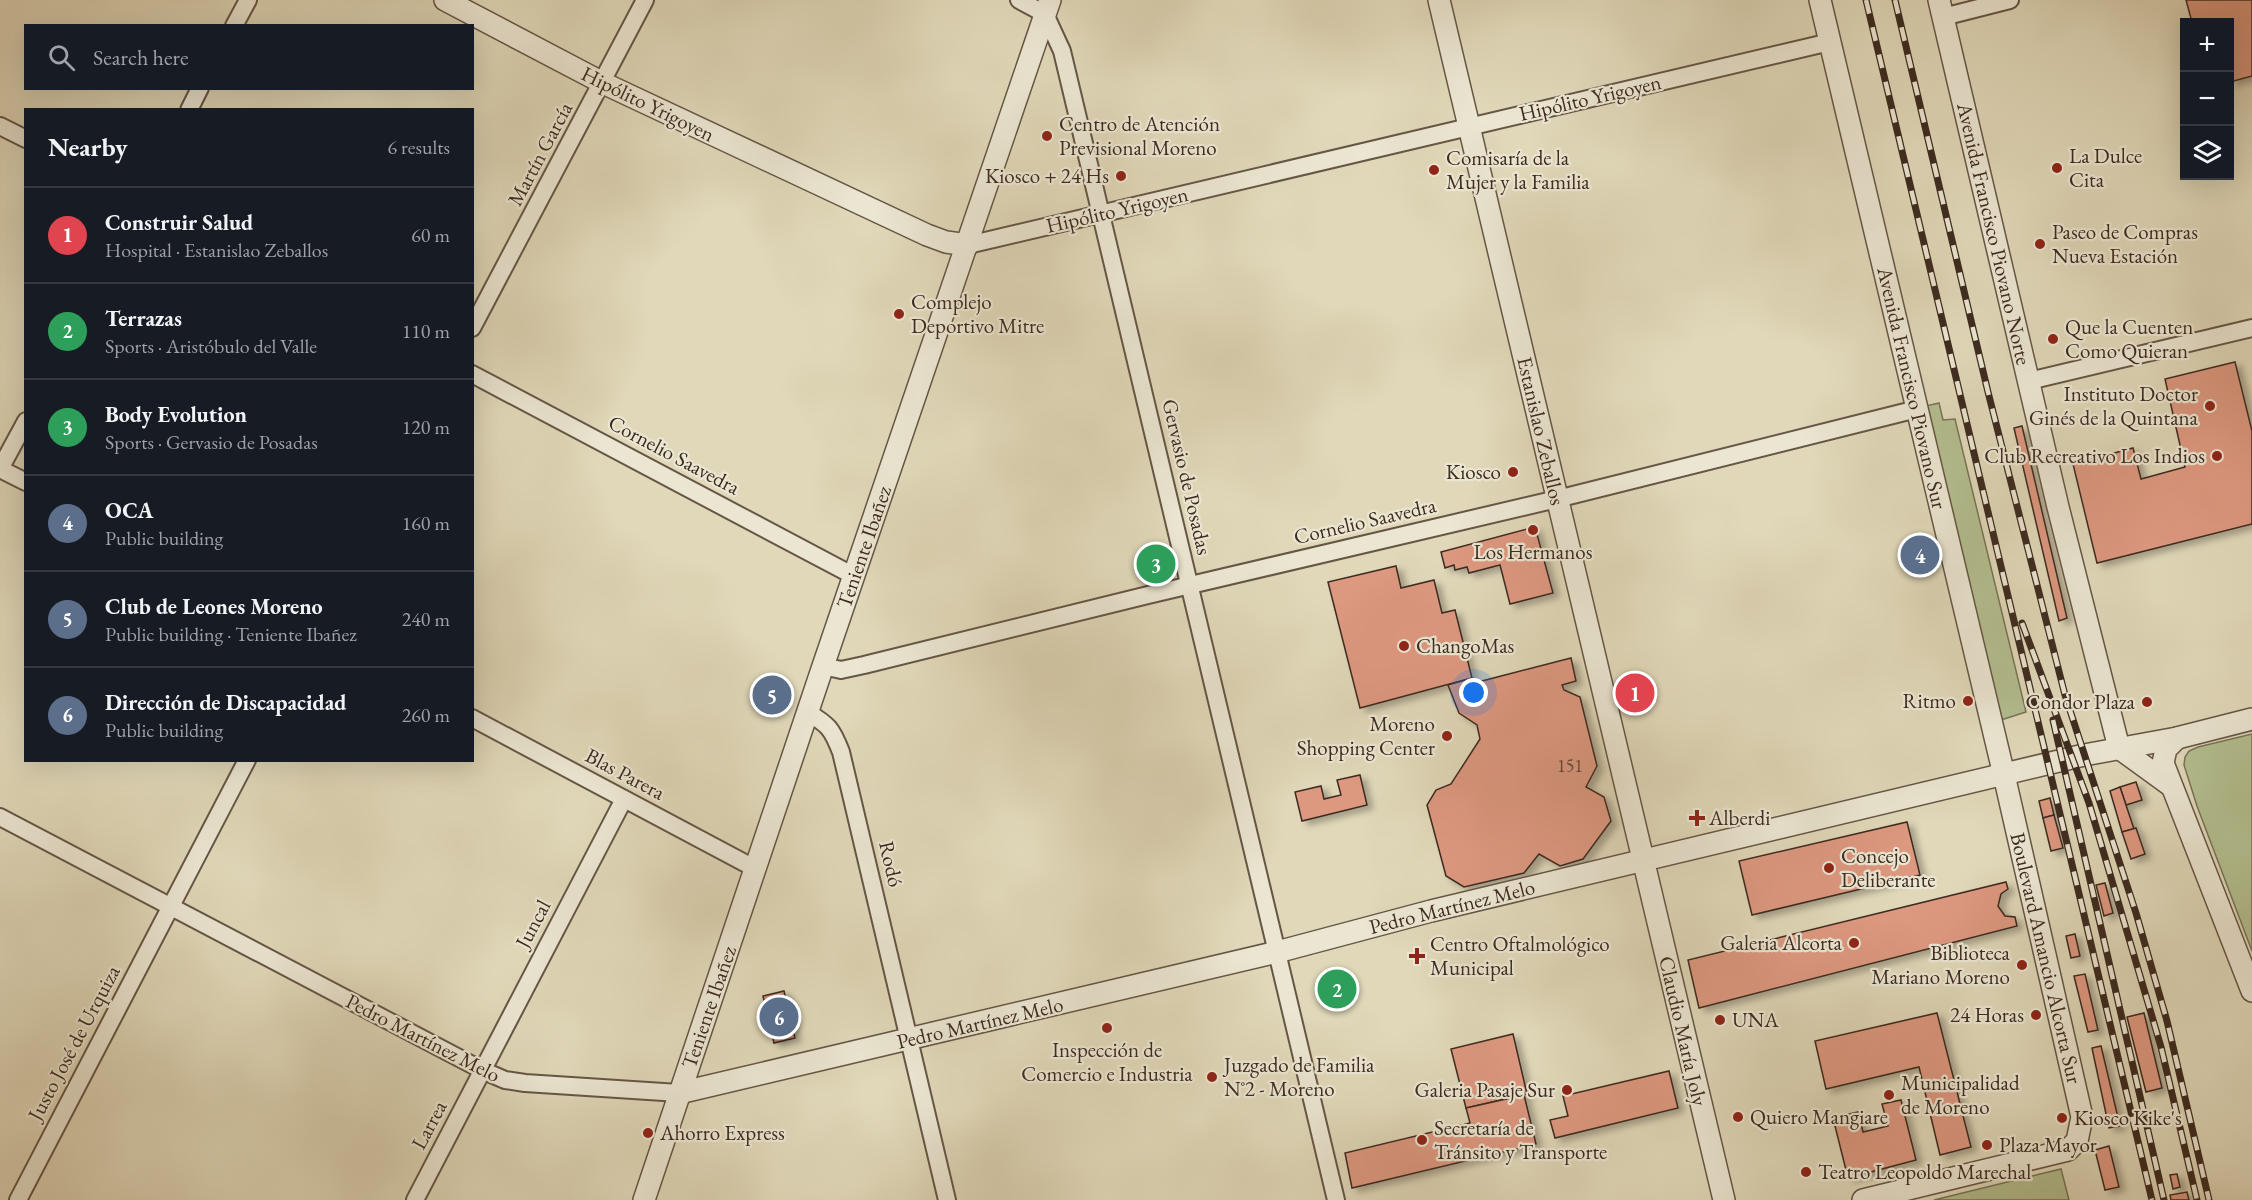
<!DOCTYPE html>
<meta charset="utf-8">
<style>
:root{--surface:#171b24;--page:#242831;--text:#f1f3f6;--muted:#9ea1a6;--line:#363941;--accent:#c59692}
body{margin:0;font-family:"EB Garamond",serif;background:var(--page);color:var(--text)}
.controls{position:absolute;right:18px;top:18px;display:grid;overflow:hidden;border-radius:0px;box-shadow:0 6px 24px #0002}
.controls button{width:54px;height:54px;display:grid;place-items:center;padding:0;border:0;border-bottom:2px solid var(--line);background:var(--surface);color:var(--text);font:30px sans-serif}
.you{position:absolute;left:1474px;top:693px;width:21px;height:21px;margin:-15px;border:4px solid #fff;border-radius:50%;background:#1a73e8;box-shadow:0 0 0 9px #1a73e833}
.badge{display:grid;place-items:center;width:39px;height:39px;border-radius:50%;background:var(--accent);color:#fff;font-size:20px;font-weight:700}
.pin{position:absolute;translate:-50% -50%;border:3px solid #fff;box-shadow:0 2px 6px #0006}
.list{margin:0;padding:0;list-style:none}
h2{display:flex;justify-content:space-between;align-items:center;height:78px;margin:0;padding:0 24px;font-size:26px}
h2 small{font-size:20px;font-weight:400;color:var(--muted)}
.list li{display:grid;grid-template-columns:39px 1fr auto;gap:18px;align-items:center;box-sizing:border-box;height:96px;padding:0 24px;border-top:2px solid var(--line)}
.list b{display:block;font-size:22px;white-space:nowrap}
.list p{margin:0;font-size:20px;white-space:nowrap;color:var(--muted)}
.list em{font-size:20px;font-style:normal;color:var(--muted)}
.icon{flex:none;width:33px;height:33px;fill:none;stroke:currentColor;stroke-width:2;stroke-linecap:round;stroke-linejoin:round}
.map{position:relative;flex:none;width:2252px;height:1200px;overflow:hidden}
.search{position:absolute;background:var(--surface);box-shadow:0 6px 24px #0002;left:24px;top:24px;width:450px;height:66px;display:flex;align-items:center;gap:15px;box-sizing:border-box;padding:0 21px;border-radius:0px;color:var(--muted);font-size:22px}
.panel{position:absolute;background:var(--surface);box-shadow:0 6px 24px #0002;left:24px;top:108px;width:450px;height:654px;border-radius:0px}
.map>svg:first-child{display:block}
.green{fill:#b3be8f;stroke:#787458;stroke-width:1.5}
.building{fill:#dd9880;stroke:#3d2b20;stroke-width:1.5;filter:url(#shadow)}
.lines{fill:none;stroke-linecap:round;stroke-linejoin:round}
.minor-casing{stroke:#665646;stroke-width:20}
.tertiary-casing{stroke:#665646;stroke-width:24}
.minor{stroke:#ebe6d2;stroke-width:16}
.tertiary{stroke:#ebe6d2;stroke-width:21}
.rail-casing{stroke:#3d2b20;stroke-width:7}
.rail{stroke:#ebe6d2;stroke-width:4.5;stroke-dasharray:14;stroke-linecap:butt}
.poi-dot{fill:#8f2418;stroke:#ebe6d2;stroke-width:2}
.labels{text-anchor:middle;stroke-width:4.5;stroke-linejoin:round;paint-order:stroke}
.number-label{font-size:18px;fill:#654638}
.street-label{font-size:21px;fill:#3d2b20;stroke:#ebe6d2}
.poi-label{font-size:21px;fill:#3d2b20;stroke:#ebe6d2;text-anchor:start}
</style>
<div class="map">
<svg width="2252" height="1200" viewBox="0 0 2252 1200">
<defs>
<filter id="shadow"><feDropShadow dx="6" dy="4" stdDeviation="3" flood-color="#0004"/></filter>
</defs>
<rect width="100%" height="100%" fill="#e0d8b9"/>
<filter id="stains"><feTurbulence type="fractalNoise" baseFrequency=".00333" numOctaves="4"/><feColorMatrix values="0 0 0 0 .2 0 0 0 0 .09 0 0 0 0 .02 0 0 0 .5 -.17"/></filter>
<radialGradient id="worn" r=".72"><stop offset=".6" stop-color="#630" stop-opacity="0"/><stop offset="1" stop-color="#630" stop-opacity=".3"/></radialGradient>
<g class="green">
<path d="M1939,403l4,17 12,-1 71,293 -25,8 -75,-314z"/>
<path d="M2252,734v217l-55,-145 -13,-41 1,-8 4,-6 9,-4z"/>
<path d="M2061,1169l8,31h-135z"/>
</g>
<g class="building">
<path d="M2186,0h66v76l-22,6v-60h-38z"/>
<path d="M2235,362l17,69v93l-155,39 -24,-99 60,-16 8,31 44,-12 -20,-88z"/>
<path d="M2022,426l45,192 -8,3 -45,-193z"/>
<path d="M1535,527l18,66 -43,11 -10,-39 -31,8 -2,-6 -12,3 -1,-5 -9,3 -4,-16z"/>
<path d="M1396,566l5,22 33,-8 8,33 13,-3 17,68 -112,30 -32,-126z"/>
<path d="M1571,658l5,23 -14,4 2,5 16,7 17,69 -11,21 18,10 7,24 -28,38 -23,7 -21,-12 -15,19 -60,14 -18,-11 -19,-71 9,-15 15,-6 29,-45 -3,-14 -18,-12 -11,-28 24,-7 2,5z"/>
<path d="M1360,775l7,30 -65,16 -7,-29 26,-6 3,13 17,-4 -4,-15z"/>
<path d="M2136,782l6,18 -16,5 -6,-18z"/>
<path d="M2120,787l14,42 -12,3 -12,-41z"/>
<path d="M2050,798l4,17 -11,3 -4,-17z"/>
<path d="M2054,815l9,33 -12,3 -8,-33z"/>
<path d="M1907,822l13,53 -168,40 -13,-54z"/>
<path d="M2136,828l9,26 -14,5 -9,-27z"/>
<path d="M2006,882l2,7 -7,5 -3,12 7,10 10,1 2,9 -318,82 -11,-48z"/>
<path d="M2105,883l8,30 -9,3 -8,-31z"/>
<path d="M2075,934l5,22 -9,2 -5,-22z"/>
<path d="M2085,974l13,56 -10,2 -14,-56z"/>
<path d="M784,991l11,47 -21,5 -11,-47z"/>
<path d="M1937,1013l34,134 -31,8 -21,-88 -93,22 -11,-48z"/>
<path d="M2144,1013l18,75 -16,4 -19,-75z"/>
<path d="M1513,1034l14,60 -61,14 -15,-59z"/>
<path d="M2101,1046l19,80 -11,2 -17,-80z"/>
<path d="M1669,1071l9,37 -123,30 -5,-18 18,-4 -5,-20z"/>
<path d="M1524,1095l12,49 -184,44 -7,-35 125,-30 -4,-15z"/>
<path d="M1901,1100l15,60 -68,18 -15,-60 25,-6 5,20 25,-6 -6,-22z"/>
<path d="M2109,1146l10,41 -14,3 -10,-40z"/>
<path d="M2177,1174l3,13 -7,2 -3,-14z"/>
<path d="M2187,1192l2,8h-18l-1,-5z"/>
</g>
<g class="lines">
<defs>
<g id="minor">
<path d="M1019,0l26,14 17,37 274,1149"/>
<path d="M1943,17l67,-17"/>
<path d="M234,26l14,-26"/>
<path d="M189,110l11,-22"/>
<path d="M0,126l26,13"/>
<path d="M968,245l862,-203"/>
<path d="M472,328l173,-328"/>
<path d="M472,374l382,202"/>
<path d="M2029,381l223,-53"/>
<path d="M0,469l26,-48"/>
<path d="M0,469l26,13"/>
<path d="M823,666l18,4 23,-5 284,-70 409,-96 360,-90"/>
<path d="M807,712c22,13 25,17 34,40l106,448"/>
<path d="M472,718l284,151"/>
<path d="M0,817l482,253 23,10 20,3 154,10"/>
<path d="M18,1200l229,-440"/>
<path d="M415,1200l209,-401"/>
</g>
<g id="tertiary">
<path d="M445,0l158,83 324,152 19,7 22,3"/>
<path d="M1439,0l285,1200"/>
<path d="M1820,0l184,775 78,342 -5,24 -9,9 -205,50"/>
<path d="M1939,0l119,507 61,241"/>
<path d="M2177,738l-11,11 -3,14 89,228"/>
<path d="M2119,748l51,37"/>
<path d="M679,1093l598,-141 154,-41 653,-156 93,-17 75,-19"/>
<path d="M644,1200l177,-528 229,-672"/>
</g>
</defs>
<use href="#minor" class="minor-casing"/>
<use href="#tertiary" class="tertiary-casing"/>
<use href="#minor" class="minor"/>
<use href="#tertiary" class="tertiary"/>
<defs>
<g id="rail">
<path d="M1866,0l286,1200"/>
<path d="M1895,0l93,392 77,303 71,218 31,108 42,179"/>
<path d="M2022,623l67,180 72,244 36,153"/>
<path d="M2053,720l111,480"/>
</g>
</defs>
<use href="#rail" class="rail-casing"/>
<use href="#rail" class="rail"/>
</g>
<g class="poi-dot">
<circle cx="1047" cy="136" r="6"/>
<circle cx="2057" cy="168" r="6"/>
<circle cx="1434" cy="170" r="6"/>
<circle cx="1121" cy="176" r="6"/>
<circle cx="2040" cy="244" r="6"/>
<circle cx="899" cy="314" r="6"/>
<circle cx="2053" cy="339" r="6"/>
<circle cx="2210" cy="406" r="6"/>
<circle cx="2217" cy="456" r="6"/>
<circle cx="1513" cy="472" r="6"/>
<circle cx="1533" cy="530" r="6"/>
<circle cx="1404" cy="646" r="6"/>
<circle cx="1968" cy="701" r="6"/>
<circle cx="2147" cy="702" r="6"/>
<circle cx="1447" cy="736" r="6"/>
<path d="M1694 809h6v6h6v6h-6v6h-6v-6h-6v-6h6z"/>
<circle cx="1829" cy="868" r="6"/>
<circle cx="1854" cy="943" r="6"/>
<path d="M1414 947h6v6h6v6h-6v6h-6v-6h-6v-6h6z"/>
<circle cx="2022" cy="965" r="6"/>
<circle cx="2036" cy="1015" r="6"/>
<circle cx="1720" cy="1020" r="6"/>
<circle cx="1107" cy="1028" r="6"/>
<circle cx="1212" cy="1077" r="6"/>
<circle cx="1567" cy="1090" r="6"/>
<circle cx="1889" cy="1095" r="6"/>
<circle cx="1738" cy="1117" r="6"/>
<circle cx="2062" cy="1118" r="6"/>
<circle cx="648" cy="1133" r="6"/>
<circle cx="1422" cy="1140" r="6"/>
<circle cx="1987" cy="1145" r="6"/>
<circle cx="1806" cy="1172" r="6"/>
</g>
<g class="labels">
<g class="number-label">
<text x="1570" y="772">151</text>
</g>
<g class="street-label">
<text transform="translate(1590 98) rotate(-13)" y="7">Hipólito Yrigoyen</text>
<text transform="translate(648 104) rotate(26)" y="7">Hipólito Yrigoyen</text>
<text transform="translate(540 154) rotate(-62)" y="7">Martín García</text>
<text transform="translate(1117 210) rotate(-13)" y="7">Hipólito Yrigoyen</text>
<text transform="translate(1994 234) rotate(77)" y="7">Avenida Francisco Piovano Norte</text>
<text transform="translate(1912 388) rotate(77)" y="7">Avenida Francisco Piovano Sur</text>
<text transform="translate(1541 431) rotate(77)" y="7">Estanislao Zeballos</text>
<text transform="translate(674 455) rotate(28)" y="7">Cornelio Saavedra</text>
<text transform="translate(1187 477) rotate(77)" y="7">Gervasio de Posadas</text>
<text transform="translate(1365 521) rotate(-13)" y="7">Cornelio Saavedra</text>
<text transform="translate(864 547) rotate(-71)" y="7">Teniente Ibañez</text>
<text transform="translate(625 774) rotate(28)" y="7">Blas Parera</text>
<text transform="translate(891 864) rotate(77)" y="7">Rodó</text>
<text transform="translate(1452 907) rotate(-14)" y="7">Pedro Martínez Melo</text>
<text transform="translate(533 924) rotate(-62)" y="7">Juncal</text>
<text transform="translate(2046 958) rotate(77)" y="7">Boulevard Amancio Alcorta Sur</text>
<text transform="translate(709 1007) rotate(-71)" y="7">Teniente Ibañez</text>
<text transform="translate(980 1023) rotate(-13)" y="7">Pedro Martínez Melo</text>
<text transform="translate(1683 1031) rotate(77)" y="7">Claudio María Joly</text>
<text transform="translate(423 1038) rotate(27)" y="7">Pedro Martínez Melo</text>
<text transform="translate(74 1043) rotate(-62)" y="7">Justo José de Urquiza</text>
<text transform="translate(429 1125) rotate(-62)" y="7">Larrea</text>
</g>
<g class="poi-label">
<text x="1059" y="131">Centro de Atención<tspan x="1059" dy="24">Previsional Moreno</tspan></text>
<text x="2069" y="163">La Dulce<tspan x="2069" dy="24">Cita</tspan></text>
<text x="1446" y="165">Comisaría de la<tspan x="1446" dy="24">Mujer y la Familia</tspan></text>
<text x="1109" y="183" text-anchor="end">Kiosco + 24 Hs</text>
<text x="2052" y="239">Paseo de Compras<tspan x="2052" dy="24">Nueva Estación</tspan></text>
<text x="911" y="309">Complejo<tspan x="911" dy="24">Deportivo Mitre</tspan></text>
<text x="2065" y="334">Que la Cuenten<tspan x="2065" dy="24">Como Quieran</tspan></text>
<text x="2198" y="401" text-anchor="end">Instituto Doctor<tspan x="2198" dy="24">Ginés de la Quintana</tspan></text>
<text x="2205" y="463" text-anchor="end">Club Recreativo Los Indios</text>
<text x="1501" y="479" text-anchor="end">Kiosco</text>
<text x="1533" y="559" text-anchor="middle">Los Hermanos</text>
<text x="1416" y="653">ChangoMas</text>
<text x="1956" y="708" text-anchor="end">Ritmo</text>
<text x="2135" y="709" text-anchor="end">Condor Plaza</text>
<text x="1435" y="731" text-anchor="end">Moreno<tspan x="1435" dy="24">Shopping Center</tspan></text>
<text x="1709" y="825">Alberdi</text>
<text x="1841" y="863">Concejo<tspan x="1841" dy="24">Deliberante</tspan></text>
<text x="1842" y="950" text-anchor="end">Galeria Alcorta</text>
<text x="1430" y="951">Centro Oftalmológico<tspan x="1430" dy="24">Municipal</tspan></text>
<text x="2010" y="960" text-anchor="end">Biblioteca<tspan x="2010" dy="24">Mariano Moreno</tspan></text>
<text x="2024" y="1022" text-anchor="end">24 Horas</text>
<text x="1732" y="1027">UNA</text>
<text x="1107" y="1057" text-anchor="middle">Inspección de<tspan x="1107" dy="24">Comercio e Industria</tspan></text>
<text x="1224" y="1072">Juzgado de Familia<tspan x="1224" dy="24">N˚2 - Moreno</tspan></text>
<text x="1901" y="1090">Municipalidad<tspan x="1901" dy="24">de Moreno</tspan></text>
<text x="1555" y="1097" text-anchor="end">Galeria Pasaje Sur</text>
<text x="1750" y="1124">Quiero Mangiare</text>
<text x="2074" y="1125">Kiosco Kike's</text>
<text x="1434" y="1135">Secretaría de<tspan x="1434" dy="24">Tránsito y Transporte</tspan></text>
<text x="660" y="1140">Ahorro Express</text>
<text x="1999" y="1152">Plaza Mayor</text>
<text x="1818" y="1179">Teatro Leopoldo Marechal</text>
</g>
</g>
<rect width="100%" height="100%" filter="url(#stains)"/>
<rect width="100%" height="100%" fill="url(#worn)"/>
</svg>
<div class="controls">
<button>+</button>
<button>−</button>
<button><svg class="icon" aria-label="layers" viewBox="0 0 24 24"><path d="M12 4l9 5-9 5-9-5zM3 14l9 5 9-5"/></svg></button>
</div>
<div class="you"></div>
<div class="pin badge" style="left:1635px;top:693px;background:#e0444e">1</div>
<div class="pin badge" style="left:1337px;top:989px;background:#2e9e5b">2</div>
<div class="pin badge" style="left:1156px;top:564px;background:#2e9e5b">3</div>
<div class="pin badge" style="left:1920px;top:555px;background:#5c6f8a">4</div>
<div class="pin badge" style="left:772px;top:695px;background:#5c6f8a">5</div>
<div class="pin badge" style="left:779px;top:1017px;background:#5c6f8a">6</div>
<div class="search"><svg class="icon" aria-label="search" viewBox="0 0 24 24"><circle cx="10" cy="10" r="6"/><path d="M15 15l6 6"/></svg>Search here</div>
<section class="panel">
<h2>Nearby<small>6 results</small></h2>
<ul class="list">
<li><span class="badge" style="background:#e0444e">1</span><div><b>Construir Salud</b><p>Hospital · Estanislao Zeballos</p></div><em>60 m</em></li>
<li><span class="badge" style="background:#2e9e5b">2</span><div><b>Terrazas</b><p>Sports · Aristóbulo del Valle</p></div><em>110 m</em></li>
<li><span class="badge" style="background:#2e9e5b">3</span><div><b>Body Evolution</b><p>Sports · Gervasio de Posadas</p></div><em>120 m</em></li>
<li><span class="badge" style="background:#5c6f8a">4</span><div><b>OCA</b><p>Public building</p></div><em>160 m</em></li>
<li><span class="badge" style="background:#5c6f8a">5</span><div><b>Club de Leones Moreno</b><p>Public building · Teniente Ibañez</p></div><em>240 m</em></li>
<li><span class="badge" style="background:#5c6f8a">6</span><div><b>Dirección de Discapacidad</b><p>Public building</p></div><em>260 m</em></li>
</ul>
</section>
</div>
